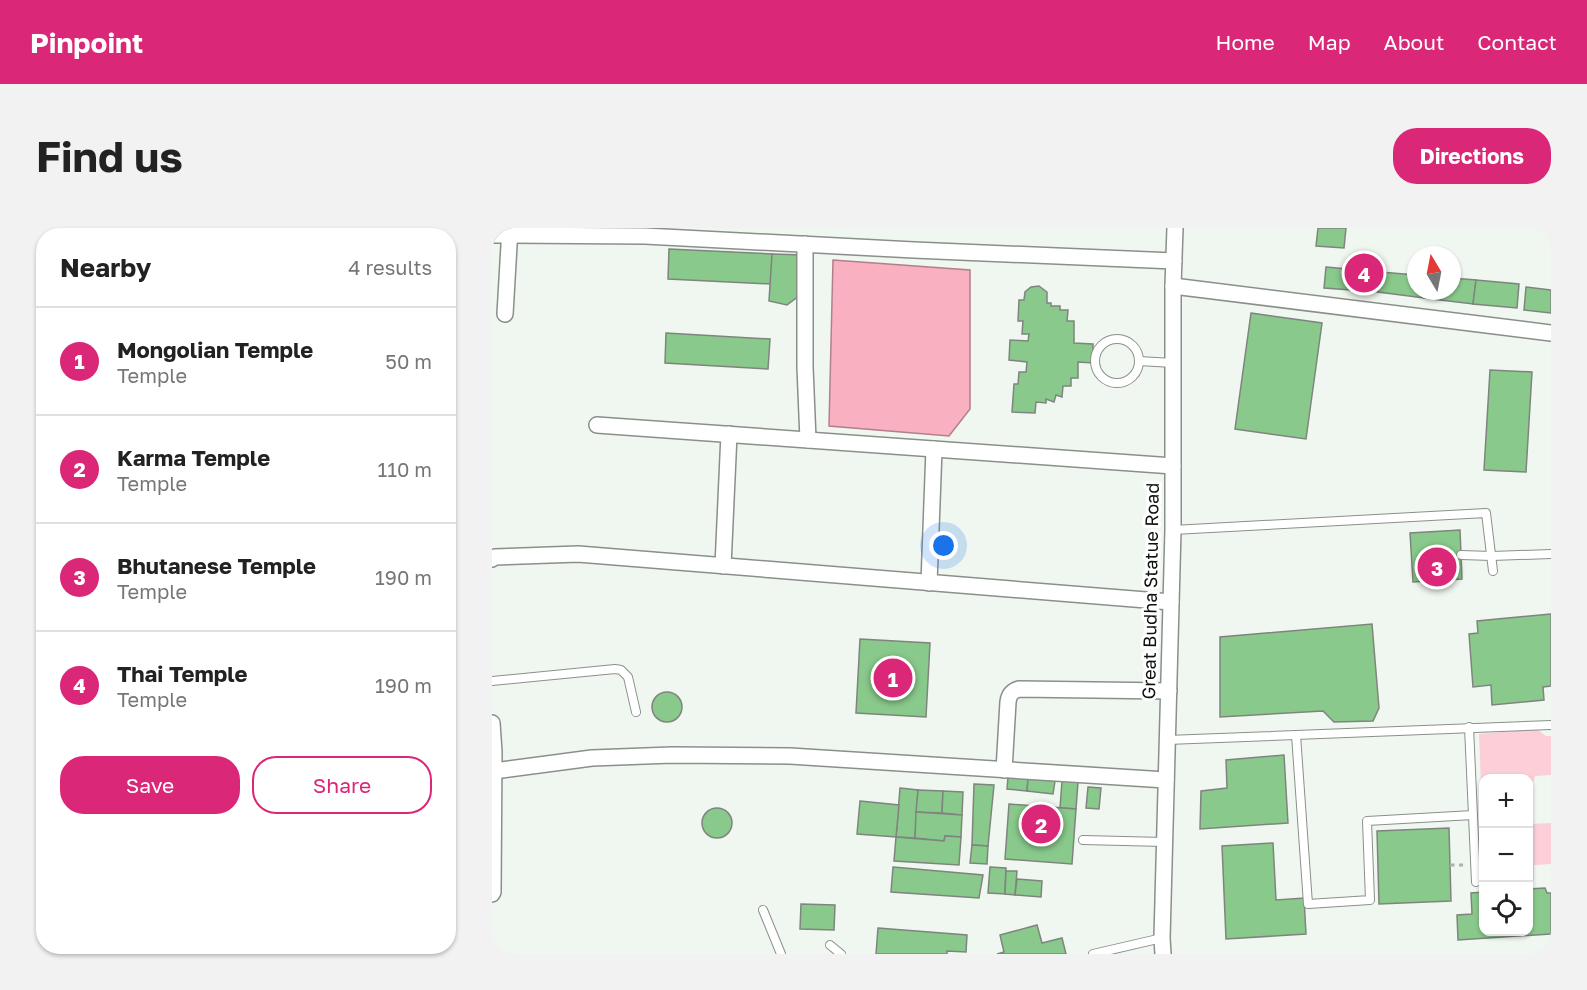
<!DOCTYPE html>
<meta charset="utf-8">
<style>
:root{--surface:#fff;--page:#f2f2f2;--text:#222;--muted:#767676;--line:#e0e0e0;--accent:#db2777}
body{margin:0;font-family:"Golos Text",sans-serif;background:var(--page);color:var(--text)}
.controls{position:absolute;right:18px;bottom:18px;display:grid;overflow:hidden;border-radius:12px;box-shadow:0 2px 4px #0004}
.controls button{width:54px;height:54px;display:grid;place-items:center;padding:0;border:0;border-bottom:2px solid var(--line);background:var(--surface);color:var(--text);font:30px sans-serif}
.compass{position:absolute;left:915px;top:18px;width:54px;height:54px;border-radius:50%;background:var(--surface);box-shadow:0 2px 4px #0004;rotate:350deg}
.you{position:absolute;left:452px;top:318px;width:21px;height:21px;margin:-15px;border:4px solid #fff;border-radius:50%;background:#1a73e8;box-shadow:0 0 0 9px #1a73e833}
.badge{display:grid;place-items:center;width:39px;height:39px;border-radius:50%;background:var(--accent);color:#fff;font-size:20px;font-weight:700}
.pin{position:absolute;translate:-50% -50%;border:3px solid #fff;box-shadow:0 2px 6px #0006}
.list{margin:0;padding:0;list-style:none}
h2{display:flex;justify-content:space-between;align-items:center;height:78px;margin:0;padding:0 24px;font-size:26px}
h2 small{font-size:20px;font-weight:400;color:var(--muted)}
.list li{display:grid;grid-template-columns:39px 1fr auto;gap:18px;align-items:center;box-sizing:border-box;height:108px;padding:0 24px;border-top:2px solid var(--line)}
.list b{display:block;font-size:22px;white-space:nowrap}
.list p{margin:0;font-size:20px;white-space:nowrap;color:var(--muted)}
.list em{font-size:20px;font-style:normal;color:var(--muted)}
.actions{display:flex;gap:12px;padding:18px 24px}
.actions a{flex:1;padding:14px 0;border:2px solid var(--accent);border-radius:24px;text-align:center;font-size:21px;color:var(--accent)}
.actions .main{background:var(--accent);color:#fff}
.icon{flex:none;width:33px;height:33px;fill:none;stroke:currentColor;stroke-width:2;stroke-linecap:round;stroke-linejoin:round}
.map{position:relative;flex:none;width:1059px;height:726px;overflow:hidden;border-radius:24px}
header{display:flex;align-items:center;gap:36px;box-sizing:border-box;height:84px;padding:0 30px;background:var(--accent);color:#fff}
header strong{font-size:28px}
nav{display:flex;gap:33px;margin-inline-start:auto;font-size:21px}
.intro{display:flex;align-items:center;justify-content:space-between;box-sizing:border-box;height:144px;padding:0 36px}
h1{margin:0;font-size:42px}
.button{padding:15px 27px;border-radius:24px;background:var(--accent);color:#fff;font-size:21px;font-weight:700}
main{display:flex;gap:36px;padding:0 36px}
aside{flex:1;background:var(--surface);border-radius:24px;box-shadow:0 2px 4px #0004}
.map>svg:first-child{display:block}
.green{fill:#fcced7}
.water{fill:#f9b0c0;stroke:#b2808b;stroke-width:1.5}
.building{fill:#89c98b;stroke:#7f857e;stroke-width:1.5}
.lines{fill:none;stroke-linecap:round;stroke-linejoin:round}
.service-casing{stroke:#899089;stroke-width:10}
.minor-casing{stroke:#899089;stroke-width:18}
.path{stroke:#acb2ac;stroke-width:3;stroke-dasharray:4.5 4.5;stroke-linecap:butt}
.service{stroke:#fff;stroke-width:8}
.minor{stroke:#fff;stroke-width:15}
.labels{text-anchor:middle;stroke-width:6;stroke-linejoin:round;paint-order:stroke}
.street-label{font-size:18px;fill:#0e100e;stroke:#fff}
</style>
<header>
<strong>Pinpoint</strong>
<nav><a>Home</a><a>Map</a><a>About</a><a>Contact</a></nav>
</header>
<div class="intro"><h1>Find us</h1><a class="button">Directions</a></div>
<main>
<aside>
<h2>Nearby<small>4 results</small></h2>
<ul class="list">
<li><span class="badge">1</span><div><b>Mongolian Temple</b><p>Temple</p></div><em>50 m</em></li>
<li><span class="badge">2</span><div><b>Karma Temple</b><p>Temple</p></div><em>110 m</em></li>
<li><span class="badge">3</span><div><b>Bhutanese Temple</b><p>Temple</p></div><em>190 m</em></li>
<li><span class="badge">4</span><div><b>Thai Temple</b><p>Temple</p></div><em>190 m</em></li>
</ul>
<div class="actions"><a class="main">Save</a><a>Share</a></div>
</aside>
<div class="map">
<svg width="1059" height="726" viewBox="0 0 1059 726">
<rect width="100%" height="100%" fill="#f0f7f0"/>
<g class="green">
<path d="M1045,501l9,7h5v39l-16,1 -1,5 -5,1 -1,-4h-44l-1,6h-2l-2,-50z"/>
<path d="M1059,595v41l-17,1v15h-5v-56z"/>
</g>
<path class="water" d="M341,32l137,10v139l-21,27 -120,-10z"/>
<g class="building">
<path d="M826,0h28l-2,20 -28,-2z"/>
<path d="M177,21l103,5 -1,30 -103,-5z"/>
<path d="M280,26l31,1 -3,40 -13,10 -18,-4z"/>
<path d="M834,39l54,5 -2,20 -54,-4z"/>
<path d="M888,44l36,3v16h9l-1,7 -46,-6z"/>
<path d="M960,50l24,2 -3,24 -49,-6 1,-7h27z"/>
<path d="M984,52l43,4 -2,24 -44,-4z"/>
<path d="M547,58l8,6v11h4v3h9v4h8l-1,11h7v22l19,1v19l-15,-1v16h-7v8h-8l-1,11 -6,-2 -2,7 -8,-3v4l-10,-1 -1,11 -23,-1 2,-28h4l1,-12h7l1,-10 -18,-2 1,-20 18,1 1,-7h-7l1,-13h-5l1,-21h5l1,-8 6,-5z"/>
<path d="M1034,59l25,3v23l-27,-3z"/>
<path d="M759,85l71,10 -16,116 -71,-10z"/>
<path d="M174,105l104,6 -2,30 -103,-6z"/>
<path d="M998,142l42,2 -6,100 -42,-2z"/>
<path d="M968,302l2,49 -49,3 -3,-49z"/>
<path d="M1059,386v72l-8,1 1,13 -52,5 -1,-20 -18,2 -4,-53 9,-1 -1,-12z"/>
<path d="M880,396l7,84 -6,13 -39,1 -11,-11 -103,6v-80z"/>
<path d="M368,411l70,4 -4,74 -70,-4z"/>
<circle cx="175" cy="479" r="15"/>
<path d="M792,527l4,68 -88,6 1,-38 26,-3 -1,-28z"/>
<path d="M516,549l20,2 -1,12 -20,-2z"/>
<path d="M536,551l27,2 -2,13 -26,-3z"/>
<path d="M570,553l16,1 -2,27 -16,-1z"/>
<path d="M482,556l20,1 -6,61 -16,-1z"/>
<path d="M596,559l13,1 -2,21 -13,-1z"/>
<path d="M408,560l18,2 -3,48 -19,-1z"/>
<path d="M426,562l25,1 -1,22 -26,-1z"/>
<path d="M451,563l20,1 -1,23 -20,-2z"/>
<path d="M368,573l39,4 -3,32 -39,-3z"/>
<path d="M517,576l67,5 -4,55 -67,-5z"/>
<circle cx="225" cy="595" r="15"/>
<path d="M424,584l46,3 -1,22 -16,-1 -1,5 -29,-3z"/>
<path d="M957,600l2,73 -72,3 -2,-73z"/>
<path d="M453,608l16,1 -2,28 -65,-4 2,-24 48,4z"/>
<path d="M781,615l3,57 28,-2 2,36 -80,5 -4,-93z"/>
<path d="M480,617l16,1 -1,18 -17,-1z"/>
<path d="M401,639l90,8 -4,23 -88,-6z"/>
<path d="M498,639l16,1 -1,26 -17,-1z"/>
<path d="M514,643h11l-2,24 -10,-1z"/>
<path d="M525,651l25,2 -1,16 -26,-2z"/>
<path d="M1053,660l2,5h4v41l-93,6 -1,-25 15,-1 -1,-21 13,-1v40h44v-43z"/>
<path d="M309,676l34,1 -1,25 -34,-1z"/>
<path d="M545,697l5,18 20,-5 4,16h-69l7,-2 -4,-17z"/>
<path d="M386,700l89,7 -1,17 -19,-1v3h-71z"/>
</g>
<g class="lines">
<defs>
<g id="service">
<circle cx="625" cy="133" r="22"/>
<path d="M647,133l34,2"/>
<path d="M681,302l313,-17 7,58"/>
<path d="M969,327l31,1 59,-2"/>
<path d="M0,453l123,-12 6,1 7,7 8,35"/>
<path d="M977,499l7,155"/>
<path d="M804,507l12,169 62,-4 -3,-79 106,-6"/>
<path d="M675,512l384,-15"/>
<path d="M591,612l81,2"/>
<path d="M271,682l18,44"/>
<path d="M338,717l11,9"/>
<path d="M601,726l69,-16"/>
</g>
<g id="minor">
<path d="M0,7l153,1 269,14 260,11"/>
<path d="M313,16v123l3,73"/>
<path d="M681,58l378,47"/>
<path d="M13,86l5,-86"/>
<path d="M105,197l576,41"/>
<path d="M0,331l3,-2 83,-3 593,48"/>
<path d="M231,338l6,-132"/>
<path d="M437,355l5,-134"/>
<path d="M0,495l2,29 -1,140 -1,2"/>
<path d="M512,542l4,-68c1,-8 4,-11 11,-13l150,2"/>
<path d="M2,543l98,-13 80,-3 118,1 376,24"/>
<path d="M671,726l-1,-16 11,-408v-244l2,-58"/>
</g>
</defs>
<use href="#service" class="service-casing"/>
<use href="#minor" class="minor-casing"/>
<path class="path" d="M958,637h13"/>
<use href="#service" class="service"/>
<use href="#minor" class="minor"/>
</g>
<g class="labels">
<g class="street-label">
<text transform="translate(659 363) rotate(-89)" y="6">Great Budha Statue Road</text>
</g>
</g>
</svg>
<div class="controls">
<button>+</button>
<button>−</button>
<button><svg class="icon" aria-label="locate" viewBox="0 0 24 24"><circle cx="12" cy="12" r="6"/><path d="M12 2v4M12 18v4M2 12h4M18 12h4"/></svg></button>
</div>
<svg class="compass" viewBox="-18 -18 36 36"><path d="M0-13l5 13h-10z" fill="#e53935"/><path d="M0 13l5-13h-10z" fill="#767676"/></svg>
<div class="you"></div>
<div class="pin badge" style="left:401px;top:450px">1</div>
<div class="pin badge" style="left:549px;top:596px">2</div>
<div class="pin badge" style="left:945px;top:339px">3</div>
<div class="pin badge" style="left:872px;top:45px">4</div>
</div>
</main>
